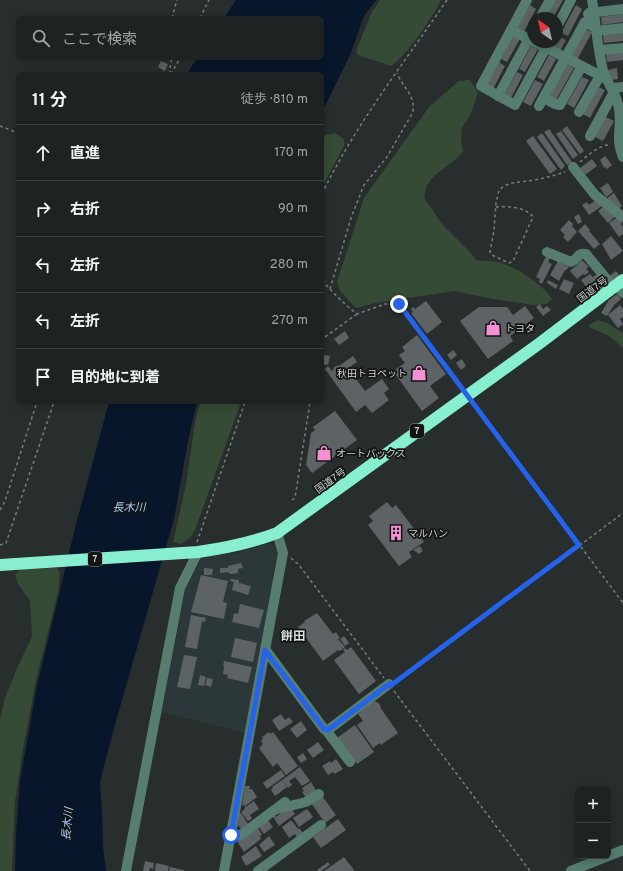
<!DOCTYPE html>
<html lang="ja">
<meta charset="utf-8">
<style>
:root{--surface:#1e2222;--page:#2b2f2f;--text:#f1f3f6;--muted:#a1a4a5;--line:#3c3f40}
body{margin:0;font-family:Overpass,"Noto Sans JP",sans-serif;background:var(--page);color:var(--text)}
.controls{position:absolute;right:12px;bottom:12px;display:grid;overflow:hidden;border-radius:6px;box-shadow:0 2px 10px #0003}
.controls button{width:36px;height:36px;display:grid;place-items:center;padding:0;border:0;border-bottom:1px solid var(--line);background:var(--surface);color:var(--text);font:20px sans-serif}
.compass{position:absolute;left:527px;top:12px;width:36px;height:36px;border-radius:50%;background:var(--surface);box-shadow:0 2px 10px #0003;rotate:326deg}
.stop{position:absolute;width:12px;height:12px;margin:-9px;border:3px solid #2563eb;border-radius:50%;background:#fff}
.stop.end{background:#2563eb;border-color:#fff;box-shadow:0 1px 4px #0008}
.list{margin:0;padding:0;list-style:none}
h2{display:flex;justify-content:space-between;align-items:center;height:52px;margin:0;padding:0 16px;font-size:17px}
h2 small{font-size:13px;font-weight:400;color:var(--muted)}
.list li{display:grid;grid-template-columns:26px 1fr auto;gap:12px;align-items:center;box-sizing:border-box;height:56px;padding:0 16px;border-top:1px solid var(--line)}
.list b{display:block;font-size:15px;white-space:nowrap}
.list em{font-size:13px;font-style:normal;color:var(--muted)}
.icon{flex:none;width:22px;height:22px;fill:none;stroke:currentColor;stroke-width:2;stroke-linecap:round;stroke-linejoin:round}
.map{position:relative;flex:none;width:623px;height:871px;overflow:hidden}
.search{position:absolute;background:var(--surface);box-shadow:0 2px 10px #0003;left:16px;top:16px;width:308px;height:44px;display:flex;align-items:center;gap:10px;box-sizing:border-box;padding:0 14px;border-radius:6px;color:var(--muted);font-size:15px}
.panel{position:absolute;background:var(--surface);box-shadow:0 2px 10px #0003;left:16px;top:72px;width:308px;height:332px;border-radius:6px}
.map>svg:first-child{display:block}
.built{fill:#2b3738}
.green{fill:#364b36}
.water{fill:#07162a}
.building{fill:#5d6264}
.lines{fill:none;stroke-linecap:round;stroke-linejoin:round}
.path{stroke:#7a7e7e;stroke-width:1.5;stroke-dasharray:3 3;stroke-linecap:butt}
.minor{stroke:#567d70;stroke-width:10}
.highway{stroke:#88eed0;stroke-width:12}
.route{stroke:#2563eb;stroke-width:5}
.labels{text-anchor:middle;stroke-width:3.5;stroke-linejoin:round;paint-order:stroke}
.shield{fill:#131515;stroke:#979a9a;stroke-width:1}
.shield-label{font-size:9px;font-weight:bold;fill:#d0d3d3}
.street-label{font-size:10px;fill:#d0d3d3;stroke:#131515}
.poi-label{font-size:10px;fill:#d0d3d3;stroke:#131515;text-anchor:start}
.water-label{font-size:11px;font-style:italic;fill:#abcdfc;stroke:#131515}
.quarter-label{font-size:12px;font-weight:bold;fill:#dce1e2;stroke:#131515}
</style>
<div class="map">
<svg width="623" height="871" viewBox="0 0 623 871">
<rect width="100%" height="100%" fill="#282d2d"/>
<path class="built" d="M270,543l4,3 3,6 -1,7 -30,174 -84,-21 24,-125 16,-30 33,-4z"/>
<g class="green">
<path d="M380,0h61c-9,18 -33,54 -50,66l-33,-11 -2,-4 15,-37z"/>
<path d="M470,80l8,13 -8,23 -8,11 -1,11 2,14c-11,13 -30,20 -37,36 -1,3 -1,7 -2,10l18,26 29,29 5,7c7,1 15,1 22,2 18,5 43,21 54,37l-5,5 -13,1 -35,-5 -45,-9 -78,12 -20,5 -16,-17 -3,-9 27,-84 65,-91 30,-26z"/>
<path d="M335,133l9,6v6l-22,43v-48l4,-5z"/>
<path d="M598,320l9,3 16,10v15l-14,-12 -20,-9 1,-3z"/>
<path d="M200,402h41l-46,128 -5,8 -9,6 -8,-2 13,-57 9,-62z"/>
<path d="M57,568l3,5 -2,19 -22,88 -14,74 -7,48 -3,69h-12v-152l5,-21 13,-32 14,-29 -2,-36 -12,-17 -3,-9 5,-6z"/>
</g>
<g class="water">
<path d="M236,0h140l-12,16 -14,39 -28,57v-38h-135l10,-16h125v-40h-98z"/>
<path d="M109,402h88l-9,39 -14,78 -60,209 -14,54 2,29 1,35 3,25h-91l1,-37 4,-53 17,-95 38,-158z"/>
</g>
<g class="building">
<path d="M554,0h9l-10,18h-8z"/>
<path d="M530,5l6,4 -12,23 -7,-4z"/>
<path d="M576,5l6,4 -14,27 -7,-3z"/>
<path d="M623,14v8l-21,3 -1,-8z"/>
<path d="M585,29l7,3 -15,28 -7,-4z"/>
<path d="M623,32v9l-19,2 -1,-8z"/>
<path d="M513,36l7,3 -13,23 -6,-3z"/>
<path d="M559,36l7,4 -6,11 -7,-3 3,-6h1z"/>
<path d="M531,46l7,3 -13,23 -6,-3z"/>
<path d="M623,52v8l-16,2 -1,-8z"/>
<path d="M549,55l7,4 -12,22 -7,-4z"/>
<path d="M161,61l7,3 -3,7 -7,-4z"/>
<path d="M499,62l6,4 -12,23 -7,-4z"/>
<path d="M567,64l7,4 -18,32 -7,-4z"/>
<path d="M617,68l1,11 -6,1 -1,-4h-2l-1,-6z"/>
<path d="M517,72l6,3 -12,23 -7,-3z"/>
<path d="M582,77l7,3 -15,28 -7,-4z"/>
<path d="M535,80l8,4 -12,22 -8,-4z"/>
<path d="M598,87l7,3 -15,28 -7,-4z"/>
<path d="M604,116l10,5 -11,20 -8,-4z"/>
<path d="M567,126l17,25 -4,3 -18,-24z"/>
<path d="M549,129l23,33 -5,3 -23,-33z"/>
<path d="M561,131l17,24 -5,4 -17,-25z"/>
<path d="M542,133l23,33 -4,4 -24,-33z"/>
<path d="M533,136l24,33 -7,5 -24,-33z"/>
<path d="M605,156l7,9 -5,4 -1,-2 -2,1 -4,-8z"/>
<path d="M592,159l5,7 -12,9 -5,-7z"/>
<path d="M608,183l5,9 -7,5 -6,-9z"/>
<path d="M614,193l8,13 -5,4 -10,-12z"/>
<path d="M597,199l5,7 -13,9 -7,-10 5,-3 2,3z"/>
<path d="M603,207l13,9 -8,7 -10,-12z"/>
<path d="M579,214l3,8 -4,2 -4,-7z"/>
<path d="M618,217l4,6 -1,1 2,3v7l-4,3 -10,-14z"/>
<path d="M569,220l4,4 -1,2 5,6 -9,10 -5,-5 2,-2 -5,-5z"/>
<path d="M585,224l5,6 -1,1 11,13 -6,5 -16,-18z"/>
<path d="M611,236l12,15 -12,9 -9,-16z"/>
<path d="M547,254l4,2 -3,6 4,2 -10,20 -3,-2 1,-3 -4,-2z"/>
<path d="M582,260l7,7 -3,2 3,3 -4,3 -2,-1 -6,5 -7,-8z"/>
<path d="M558,261l11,6 -3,3h-1l-6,11 -9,-6z"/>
<path d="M616,271l4,5 -7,5 -4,-5z"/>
<path d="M599,273l9,11 -7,6 -5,-7 -8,6 -7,-9 9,-6 3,3z"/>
<path d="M564,279l10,4 -5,11 -10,-5z"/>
<path d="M548,280l10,5 -2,4 -9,-6z"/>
<path d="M617,294l4,5 -7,6 -7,11 -6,-3 8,-13z"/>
<path d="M426,301l16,21 -15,12 -16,-21 2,-1 -2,-3 2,-2 2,2z"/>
<path d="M540,304l3,5 4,-3 4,4 -8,6 -7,-9z"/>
<path d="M620,305l3,4v8l-3,2 3,5 -5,4 -10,-13z"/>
<path d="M525,306l9,12 -24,18 3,5 -25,18 -28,-38 19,-14h28l6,8z"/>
<path d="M345,331l4,7 -10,7 -5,-6z"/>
<path d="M417,335l29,39 -16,12 9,12 -17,13 -29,-40 12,-8 -6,-8 6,-4 -3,-4z"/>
<path d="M453,350l4,5 -6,5 -4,-5z"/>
<path d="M323,355l7,1 -2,9 -6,-1z"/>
<path d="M353,356l4,6 -9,6 17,23 17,-12 7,10 -5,4 5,7 -17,13 -7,-8 -9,7 -31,-43 3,-3 4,5 2,-2 -1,-1 5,-3 1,1z"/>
<path d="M462,359l4,7 -5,4 -5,-7z"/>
<path d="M335,411l22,29 -45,33 -6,-8 5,-32 4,-3 -2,-3z"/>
<path d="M387,502l5,6 4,-3 28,37 -15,10 3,5 -13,9 -31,-41 5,-4 -4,-5z"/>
<path d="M420,546l3,5 -4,3 -6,-4z"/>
<path d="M241,563l2,5 -5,1v4l-9,1v-2l-9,1v-5h8v-2z"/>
<path d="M204,568l9,1 -1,6h-8z"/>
<path d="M201,575l27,6 -5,21 4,1 -3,16 -33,-7z"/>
<path d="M231,579l8,1v3l12,3 -3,9 -16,-5 2,-8 -4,-1z"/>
<path d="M240,604l24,6 -5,18 -27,-6 2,-9 4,1z"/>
<path d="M317,613l16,21 3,-2 4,6 -2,1 7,8 -5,4 -2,-1 -15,11 -25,-34 7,-5 -1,-1z"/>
<path d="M191,615l15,3 -1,4 -3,-1 -5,28 -12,-2z"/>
<path d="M344,636l5,7 -4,3 -5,-7z"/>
<path d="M235,638l22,5 -4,19 -22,-5z"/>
<path d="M351,647l25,34 -17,13 -25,-34 11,-8 -2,-2 2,-2 2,2z"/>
<path d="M184,655l13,2 -7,32 -13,-2z"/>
<path d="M224,661l28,6 -4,16 -21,-5 1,-3 -5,-1 1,-7 -1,-1z"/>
<path d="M200,675l6,2 -2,9 -6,-1z"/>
<path d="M207,678l6,1 -2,8 -6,-2z"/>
<path d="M376,701l1,2 1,-1 3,5h-1l18,26 -17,12 -1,-2 -7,5 -16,-23 6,-4 -5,-7 3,-2 -1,-2 11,-8 1,1z"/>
<path d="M281,714l4,6 4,-3 4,5 -14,9 -7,-11z"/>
<path d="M301,721l6,9 -10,8 -7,-9z"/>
<path d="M355,725l19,27 -17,12 -20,-26z"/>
<path d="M269,732l1,2 3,-2 25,34 -12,9 -9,-12 -4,4 -14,-19 4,-4 -2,-3 2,-2 -1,-2z"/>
<path d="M318,742l6,8 -11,8 -6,-8z"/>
<path d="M303,753l4,6 -6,4 -4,-6z"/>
<path d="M336,759l7,10 -8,5 -2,-2 -5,3 -6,-9 8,-5 1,2z"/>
<path d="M300,767l10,14 -8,5 -7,-9 -6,4 3,4 -4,3 -6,-8z"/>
<path d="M281,770l4,6 -18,13 -4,-6z"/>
<path d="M282,780l5,7 -12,9 -4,-6 2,-2 -1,-1z"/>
<path d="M311,782l6,10 -10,7 -5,-7 2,-1 -2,-3z"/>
<path d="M245,786h5l-1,3h3l5,8 -12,9 -3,-1z"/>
<path d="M322,796l14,19 -11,8 -14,-20z"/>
<path d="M254,801l5,8 -9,6 2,4 -4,2 -7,-9 4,-3 -1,-1z"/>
<path d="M287,808l5,1 3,5 -16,12 -7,-11 2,-1 2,3z"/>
<path d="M307,809l6,8 -14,10 -6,-9z"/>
<path d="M241,813l7,11 -7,5 -3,-4 1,-11z"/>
<path d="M267,819l6,8 -9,7 -6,-8z"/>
<path d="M338,819l8,11 -25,18 -8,-11z"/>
<path d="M290,821h2l6,8 1,-1 4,5 -6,4 -2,-3 -6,4 -7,-11z"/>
<path d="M258,828l4,7 -2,1 1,3 -17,13 -7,-11 18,-12z"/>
<path d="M269,836l6,9 -11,7 -5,-7z"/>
<path d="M256,846l6,10 -16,10 -5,-9z"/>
<path d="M344,857l10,13 -1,1h-29z"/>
<path d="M145,861l9,2 -1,6 -3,-1 -1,3h-6z"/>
<path d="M328,862l2,3 -9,6h-3l-1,-1z"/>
<path d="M156,863l13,3 -1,5h-12l-1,-1z"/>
<path d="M170,867l14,3v1h-15z"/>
</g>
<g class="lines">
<g class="path">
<path d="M172,18l5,-18"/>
<path d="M200,18l9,-18"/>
<path d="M170,74v-6l2,-10"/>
<path d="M171,74l9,-16"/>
<path d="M0,126l18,7"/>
<path d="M580,162c9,-8 19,-16 31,-18"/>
<path d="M322,194c33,-69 82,-131 125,-194"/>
<path d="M496,207c12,-1 30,0 37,10l-20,44 -4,2 -17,-8 -2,-3 4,-22 2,-27 3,-13 5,-4 8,-3 23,-3 17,-4 13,-4"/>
<path d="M322,280c11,13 22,24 35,34l28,-10h14l64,84"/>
<path d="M330,289l21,-71 13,-33 23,-28 26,-45c2,-18 -10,-24 -16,-39"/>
<path d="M322,342l3,-5 32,-23"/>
<path d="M473,403l150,200"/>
<path d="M292,500l3,-2 15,-96"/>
<path d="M0,510l5,-9 32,-99"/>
<path d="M197,542l48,-140"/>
<path d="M0,545l6,-2 48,-141"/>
<path d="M291,558l8,7 85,113"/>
<path d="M397,682l226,-169"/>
<path d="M394,691l136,180"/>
</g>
<g class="minor">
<path d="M527,0l-46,86 34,19 34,-63"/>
<path d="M592,0c4,23 5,47 11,70 4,14 14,23 16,39 3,18 -4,31 4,48"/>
<path d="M588,14l1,-1 34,-4"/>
<path d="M540,18l10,-18"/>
<path d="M557,27l14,-27"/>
<path d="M511,30l22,11"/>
<path d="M597,31l26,-3"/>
<path d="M535,42l72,37"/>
<path d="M600,50l23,-2"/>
<path d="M612,88l11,-1"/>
<path d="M498,96l35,-65"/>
<path d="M544,98l11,6 5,1 22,-39"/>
<path d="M539,106l46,-84 11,6"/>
<path d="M579,112l21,-36"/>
<path d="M590,136l24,-44"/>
<path d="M573,167l22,28 28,22"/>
<path d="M547,252l24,10c7,-3 7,-10 15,-8l27,33"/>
<path d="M617,285l6,8"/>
<path d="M265,649l59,80 4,1 61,-46"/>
<path d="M326,730l24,32"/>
<path d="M277,809l29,-7 13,-8"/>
<path d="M231,835h10l44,-33"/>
<path d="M126,871l54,-283 18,-36"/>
<path d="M224,871l59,-318 -6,-20"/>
<path d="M258,871l63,-46"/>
<path d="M571,871l52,-21"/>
</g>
<path class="highway" d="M0,565l198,-13c27,-4 53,-9 79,-19l263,-190 83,-63"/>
</g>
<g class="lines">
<path class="route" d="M231,835l34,-185 59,79 4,1 61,-46 1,2 189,-141 -180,-241"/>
</g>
<defs>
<symbol id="shop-bare" viewBox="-9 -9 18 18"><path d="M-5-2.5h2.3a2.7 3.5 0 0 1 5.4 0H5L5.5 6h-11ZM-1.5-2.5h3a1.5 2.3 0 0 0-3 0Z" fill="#f491d4" stroke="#131515" stroke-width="2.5" paint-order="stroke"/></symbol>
<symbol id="building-bare" viewBox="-9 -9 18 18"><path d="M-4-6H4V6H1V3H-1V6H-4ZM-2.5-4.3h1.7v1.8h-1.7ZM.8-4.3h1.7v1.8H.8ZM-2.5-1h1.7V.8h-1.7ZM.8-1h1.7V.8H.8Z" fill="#f491d4" stroke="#131515" stroke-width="2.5" paint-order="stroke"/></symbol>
</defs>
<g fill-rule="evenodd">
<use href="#shop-bare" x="482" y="317" width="22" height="22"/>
<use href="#shop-bare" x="408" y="362" width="22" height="22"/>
<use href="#shop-bare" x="313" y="442" width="22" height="22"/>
<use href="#building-bare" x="385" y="522" width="22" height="22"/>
</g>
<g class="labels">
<g class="shield">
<rect x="410" y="424" width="14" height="14" rx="3"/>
<rect x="88" y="552" width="14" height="14" rx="3"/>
</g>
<g class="shield-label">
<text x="417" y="434">7</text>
<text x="95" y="562">7</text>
</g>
<g class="street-label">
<text transform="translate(592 289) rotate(-37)" y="4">国道7号</text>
<text transform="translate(330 480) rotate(-36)" y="4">国道7号</text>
</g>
<g class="poi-label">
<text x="505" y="332">トヨタ</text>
<text x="407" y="377" text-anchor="end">秋田トヨペット</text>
<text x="336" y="457">オートバックス</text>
<text x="408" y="537">マルハン</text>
</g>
<g class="water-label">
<text x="129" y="511">長木川</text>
<text transform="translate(67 824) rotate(-85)" y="4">長木川</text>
</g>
<g class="quarter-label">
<text x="293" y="640">餅田</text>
</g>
</g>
</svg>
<div class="controls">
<button>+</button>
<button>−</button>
</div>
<svg class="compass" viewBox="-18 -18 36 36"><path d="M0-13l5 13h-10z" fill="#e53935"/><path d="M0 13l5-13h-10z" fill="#a1a4a5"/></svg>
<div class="stop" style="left:231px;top:835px"></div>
<div class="stop end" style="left:399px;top:304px"></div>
<div class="search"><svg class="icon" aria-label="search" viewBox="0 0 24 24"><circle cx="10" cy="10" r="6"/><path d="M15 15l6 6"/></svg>ここで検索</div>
<section class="panel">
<h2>11 分<small>徒歩 · 810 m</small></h2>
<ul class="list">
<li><svg class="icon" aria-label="ahead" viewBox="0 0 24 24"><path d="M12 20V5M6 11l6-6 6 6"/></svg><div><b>直進</b></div><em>170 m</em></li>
<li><svg class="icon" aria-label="right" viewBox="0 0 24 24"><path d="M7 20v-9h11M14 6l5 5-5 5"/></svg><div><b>右折</b></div><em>90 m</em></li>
<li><svg class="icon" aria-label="left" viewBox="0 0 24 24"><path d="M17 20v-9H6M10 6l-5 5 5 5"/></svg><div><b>左折</b></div><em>280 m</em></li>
<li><svg class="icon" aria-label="left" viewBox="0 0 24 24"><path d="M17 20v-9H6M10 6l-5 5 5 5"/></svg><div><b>左折</b></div><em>270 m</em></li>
<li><svg class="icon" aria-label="arrive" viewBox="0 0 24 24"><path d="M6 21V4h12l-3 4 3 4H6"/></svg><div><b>目的地に到着</b></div></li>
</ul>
</section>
</div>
